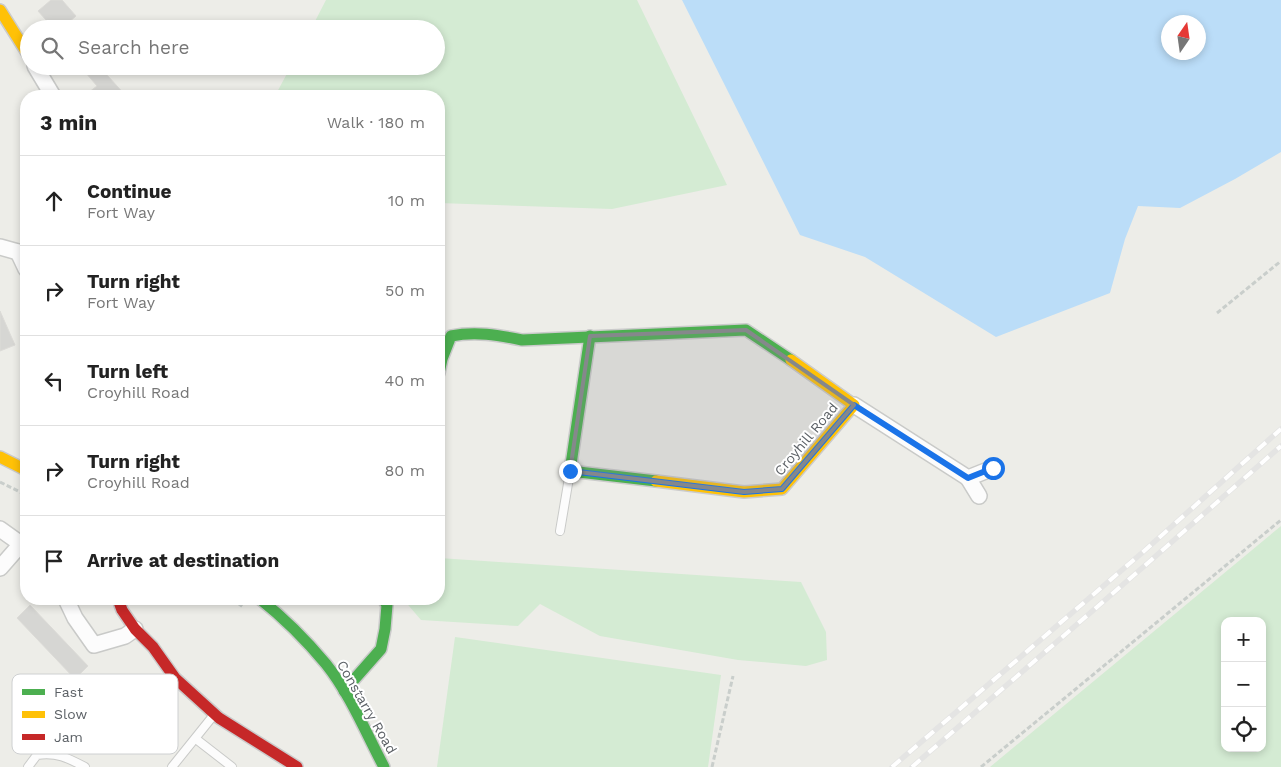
<!DOCTYPE html>
<meta charset="utf-8">
<style>
:root{--surface:#fff;--page:#f2f2f2;--text:#222;--muted:#767676;--line:#e0e0e0}
body{margin:0;font-family:"Work Sans",sans-serif;background:var(--page);color:var(--text)}
.controls{position:absolute;right:15px;bottom:15px;display:grid;overflow:hidden;border-radius:10px;box-shadow:0 2px 8px #0003}
.controls button{width:45px;height:45px;display:grid;place-items:center;padding:0;border:0;border-bottom:1px solid var(--line);background:var(--surface);color:var(--text);font:25px sans-serif}
.compass{position:absolute;left:1161px;top:15px;width:45px;height:45px;border-radius:50%;background:var(--surface);box-shadow:0 2px 8px #0003;rotate:13deg}
.stop{position:absolute;width:15px;height:15px;margin:-11px;border:4px solid #1a73e8;border-radius:50%;background:#fff}
.stop.end{background:#1a73e8;border-color:#fff;box-shadow:0 1px 5px #0008}
.list{margin:0;padding:0;list-style:none}
h2{display:flex;justify-content:space-between;align-items:center;height:65px;margin:0;padding:0 20px;font-size:21px}
h2 small{font-size:16px;font-weight:400;color:var(--muted)}
.list li{display:grid;grid-template-columns:32px 1fr auto;gap:15px;align-items:center;box-sizing:border-box;height:90px;padding:0 20px;border-top:1px solid var(--line)}
.list b{display:block;font-size:19px;white-space:nowrap}
.list p{margin:0;font-size:16px;white-space:nowrap;color:var(--muted)}
.list em{font-size:16px;font-style:normal;color:var(--muted)}
.icon{flex:none;width:28px;height:28px;fill:none;stroke:currentColor;stroke-width:2;stroke-linecap:round;stroke-linejoin:round}
.map{position:relative;flex:none;width:1281px;height:767px;overflow:hidden}
.search{position:absolute;background:var(--surface);box-shadow:0 2px 8px #0003;left:20px;top:20px;width:425px;height:55px;display:flex;align-items:center;gap:12px;box-sizing:border-box;padding:0 18px;border-radius:28px;color:var(--muted);font-size:19px}
.panel{position:absolute;background:var(--surface);box-shadow:0 2px 8px #0003;left:20px;top:90px;width:425px;height:515px;border-radius:20px}
.map>svg:first-child{display:block}
.green{fill:#d4ebd3;fill-rule:evenodd}
.water{fill:#bbddf8;fill-rule:evenodd}
.building{fill:#d6d6d3;stroke:#dcdbd7}
.lines{fill:none;stroke-linecap:round;stroke-linejoin:round}
.lane-casing{stroke:#c9cac8;stroke-width:10}
.street-casing{stroke:#c9cac8;stroke-width:18}
.fast-casing{stroke:#cbcbcb;stroke-width:14}
.slow-casing{stroke:#cbcbcb;stroke-width:14}
.jam-casing{stroke:#cbcbcb;stroke-width:14}
.path{stroke:#c9cecb;stroke-width:3;stroke-dasharray:5 2.5;stroke-linecap:butt}
.lane{stroke:#fcfcfc;stroke-width:8}
.street{stroke:#fcfcfc;stroke-width:15}
.fast{stroke:#4caf50;stroke-width:11}
.slow{stroke:#ffc107;stroke-width:11}
.jam{stroke:#c62828;stroke-width:11}
.rail-casing{stroke:#e4e4e3;stroke-width:5.5}
.rail{stroke:#fff;stroke-width:4;stroke-dasharray:11;stroke-linecap:butt}
.route{stroke:#1a73e8;stroke-width:6}
.marked{fill:#85888b;fill-opacity:0.2;stroke:#85888b;stroke-width:4;stroke-linejoin:round}
.labels{text-anchor:middle;stroke-width:4;stroke-linejoin:round;paint-order:stroke}
.street-label{font-size:14px;fill:#5c6166;stroke:#fff}
.key{fill:#fff;stroke:#ced0d1;stroke-width:1}
.key-label{font-size:14px;fill:#5c6166}
</style>
<div class="map">
<svg width="1281" height="767" viewBox="0 0 1281 767">
<rect width="100%" height="100%" fill="#edede8"/>
<g class="green">
<path d="M326,0h311l90,185 -115,24 -173,-6v-107h-164l16,-30h145v-37h-125z"/>
<path d="M1281,526v241h-291zM1225,621h37v127h-37z"/>
<path d="M439,558l362,24 25,50 1,28 -21,6 -68,-6 -138,-24 -60,-32 -22,22 -97,-6 -18,-21h36z"/>
<path d="M455,637l266,38 -13,92h-271z"/>
</g>
<path class="water" d="M682,0h599v152l-46,27 -55,29 -42,-2 -13,33 -15,54 -114,44 -131,-80 -65,-22zM1168,22h30v30h-30z"/>
<g class="building">
<path d="M51,0h11l14,16 -15,13h-7l-16,-18z"/>
<path d="M80,66h19l27,30h-42l13,-10z"/>
<path d="M0,311l15,34 -15,6z"/>
<path d="M30,605l58,61 -13,13 -58,-61z"/>
</g>
<g class="lines">
<defs>
<g id="lane">
<path d="M560,531l10,-59"/>
<path d="M196,739l36,28"/>
<path d="M28,767l9,-12c20,-3 31,3 48,12"/>
<path d="M172,767l41,-51"/>
</g>
<g id="street">
<path d="M35,66l18,30"/>
<path d="M0,247l18,5"/>
<path d="M18,252l8,17"/>
<path d="M854,405l114,73 25,-10"/>
<path d="M968,478l11,18"/>
<path d="M0,529l21,15 5,7"/>
<path d="M0,568l21,-24"/>
<path d="M66,599l9,19 19,27 31,-9 10,-7"/>
</g>
<g id="fast">
<path d="M590,336l-20,135 86,10"/>
<path d="M439,373l3,-14 9,-23c24,-5 47,-1 71,4l224,-10 45,30"/>
<path d="M260,599c24,19 46,41 66,65 24,30 40,69 58,103"/>
<path d="M344,691l37,-42 4,-20 2,-24 -4,-6"/>
</g>
<g id="slow">
<path d="M0,10l29,46"/>
<path d="M0,457l26,13"/>
<path d="M656,481l88,11 38,-3 72,-84 -63,-45"/>
</g>
<path id="jam" d="M118,599l4,11 13,19 18,18 22,31 44,40 78,49"/>
</defs>
<use href="#lane" class="lane-casing"/>
<use href="#street" class="street-casing"/>
<use href="#fast" class="fast-casing"/>
<use href="#slow" class="slow-casing"/>
<use href="#jam" class="jam-casing"/>
<g class="path">
<path d="M1217,313l64,-52"/>
<path d="M0,482l26,13"/>
<path d="M232,599l11,8"/>
<path d="M712,767l21,-91"/>
<path d="M981,767l300,-247"/>
</g>
<use href="#lane" class="lane"/>
<use href="#street" class="street"/>
<use href="#fast" class="fast"/>
<use href="#slow" class="slow"/>
<use href="#jam" class="jam"/>
<defs>
<g id="rail">
<path d="M892,767l251,-215 138,-123"/>
<path d="M912,767l237,-205 132,-116"/>
</g>
</defs>
<use href="#rail" class="rail-casing"/>
<use href="#rail" class="rail"/>
</g>
<g class="lines">
<path class="route" d="M570,471l174,21 38,-3 72,-84 114,73 25,-10"/>
</g>
<path class="marked" d="M746,330l108,75 -72,84 -38,3 -174,-21 20,-135z"/>
<g class="labels">
<g class="street-label">
<text transform="translate(806 439) rotate(-50)" y="5">Croyhill Road</text>
<text transform="translate(367 707) rotate(60)" y="5">Constarry Road</text>
</g>
</g>
<rect x="12" y="674" width="166" height="80" rx="8" class="key"/>
<rect x="22" y="689" width="23" height="6" fill="#4caf50"/>
<rect x="22" y="711" width="23" height="7" fill="#ffc107"/>
<rect x="22" y="734" width="23" height="6" fill="#c62828"/>
<g class="key-label">
<text x="54" y="697">Fast</text>
<text x="54" y="719">Slow</text>
<text x="54" y="742">Jam</text>
</g>
</svg>
<div class="controls">
<button>+</button>
<button>−</button>
<button><svg class="icon" aria-label="locate" viewBox="0 0 24 24"><circle cx="12" cy="12" r="6"/><path d="M12 2v4M12 18v4M2 12h4M18 12h4"/></svg></button>
</div>
<svg class="compass" viewBox="-18 -18 36 36"><path d="M0-13l5 13h-10z" fill="#e53935"/><path d="M0 13l5-13h-10z" fill="#767676"/></svg>
<div class="stop" style="left:993px;top:468px"></div>
<div class="stop end" style="left:570px;top:471px"></div>
<div class="search"><svg class="icon" aria-label="search" viewBox="0 0 24 24"><circle cx="10" cy="10" r="6"/><path d="M15 15l6 6"/></svg>Search here</div>
<section class="panel">
<h2>3 min<small>Walk · 180 m</small></h2>
<ul class="list">
<li><svg class="icon" aria-label="ahead" viewBox="0 0 24 24"><path d="M12 20V5M6 11l6-6 6 6"/></svg><div><b>Continue</b><p>Fort Way</p></div><em>10 m</em></li>
<li><svg class="icon" aria-label="right" viewBox="0 0 24 24"><path d="M7 20v-9h11M14 6l5 5-5 5"/></svg><div><b>Turn right</b><p>Fort Way</p></div><em>50 m</em></li>
<li><svg class="icon" aria-label="left" viewBox="0 0 24 24"><path d="M17 20v-9H6M10 6l-5 5 5 5"/></svg><div><b>Turn left</b><p>Croyhill Road</p></div><em>40 m</em></li>
<li><svg class="icon" aria-label="right" viewBox="0 0 24 24"><path d="M7 20v-9h11M14 6l5 5-5 5"/></svg><div><b>Turn right</b><p>Croyhill Road</p></div><em>80 m</em></li>
<li><svg class="icon" aria-label="arrive" viewBox="0 0 24 24"><path d="M6 21V4h12l-3 4 3 4H6"/></svg><div><b>Arrive at destination</b></div></li>
</ul>
</section>
</div>
